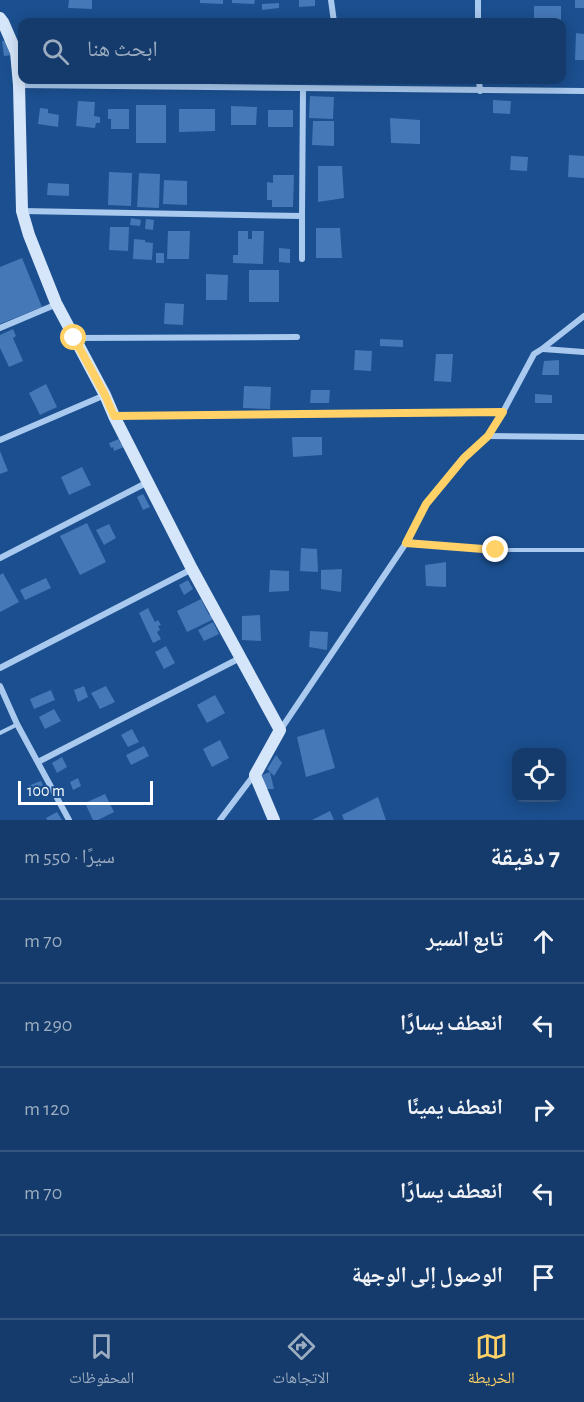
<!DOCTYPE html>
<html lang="ar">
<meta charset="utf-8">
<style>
:root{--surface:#143b6b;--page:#214673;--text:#f1f3f6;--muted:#9dadc1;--line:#33557e;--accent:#ffd166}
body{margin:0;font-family:"Alegreya Sans","Noto Naskh Arabic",sans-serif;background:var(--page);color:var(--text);direction:rtl}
.controls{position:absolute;right:18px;bottom:18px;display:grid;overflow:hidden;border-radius:12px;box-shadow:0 3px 15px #0003}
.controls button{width:54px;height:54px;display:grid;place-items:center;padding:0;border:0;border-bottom:2px solid var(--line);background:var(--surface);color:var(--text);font:30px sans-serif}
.scale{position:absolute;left:18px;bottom:15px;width:135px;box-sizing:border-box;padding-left:6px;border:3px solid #fff;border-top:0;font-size:16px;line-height:21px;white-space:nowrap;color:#fff;-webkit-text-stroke:4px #1b4f8f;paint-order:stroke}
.stop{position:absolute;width:18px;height:18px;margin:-14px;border:4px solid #ffd166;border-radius:50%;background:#fff}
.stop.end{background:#ffd166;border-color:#fff;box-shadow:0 2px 6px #0008}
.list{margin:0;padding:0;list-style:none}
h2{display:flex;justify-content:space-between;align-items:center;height:78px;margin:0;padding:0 24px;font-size:26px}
h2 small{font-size:20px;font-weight:400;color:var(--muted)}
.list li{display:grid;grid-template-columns:39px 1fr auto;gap:18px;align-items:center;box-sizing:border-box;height:84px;padding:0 24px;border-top:2px solid var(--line)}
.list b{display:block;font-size:22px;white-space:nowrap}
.list em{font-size:20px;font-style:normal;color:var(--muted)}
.icon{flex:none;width:33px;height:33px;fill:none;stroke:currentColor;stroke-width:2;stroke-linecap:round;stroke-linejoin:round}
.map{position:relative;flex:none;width:584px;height:820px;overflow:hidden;direction:ltr}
.search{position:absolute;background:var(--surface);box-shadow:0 3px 15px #0003;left:18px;right:18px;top:18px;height:66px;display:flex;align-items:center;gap:15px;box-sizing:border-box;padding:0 21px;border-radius:12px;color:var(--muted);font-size:22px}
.sheet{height:498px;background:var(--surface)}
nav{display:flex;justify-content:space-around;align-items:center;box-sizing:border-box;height:84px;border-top:2px solid var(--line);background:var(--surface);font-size:16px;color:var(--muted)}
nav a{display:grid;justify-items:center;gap:3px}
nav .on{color:var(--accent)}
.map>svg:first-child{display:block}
.building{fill:#4478b7}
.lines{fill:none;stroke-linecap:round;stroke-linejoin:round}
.lane{stroke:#a9c9ee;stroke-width:4}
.street{stroke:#a9c9ee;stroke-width:6}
.secondary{stroke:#d6e6fa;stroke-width:12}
.route{stroke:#ffd166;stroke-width:8}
</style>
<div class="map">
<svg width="584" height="820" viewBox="0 0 584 820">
<rect width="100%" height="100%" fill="#1b4f8f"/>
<g class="building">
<path d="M69,0h23v9l-24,-1z"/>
<path d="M200,0h23v4l-23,-1z"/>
<path d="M232,0h23l-1,4 -22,-1z"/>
<path d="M299,0h16v6l-16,1z"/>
<rect x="575" y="0" width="9" height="8"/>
<path d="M279,3v5l-17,2v-6z"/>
<rect x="534" y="6" width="27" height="16"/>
<path d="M576,33l8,1v26h-9z"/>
<path d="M10,40l2,15 -8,1 -2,-15z"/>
<path d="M182,80h27v4l-28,-2z"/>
<path d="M243,80h19v4l-19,-1z"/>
<path d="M310,96l24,1 -1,22 -24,-1z"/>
<path d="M493,100l18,1 -1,13 -17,-1z"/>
<path d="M78,101l17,1 -1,14 6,1v6h-4l-1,5 -19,-2z"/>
<rect x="136" y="105" width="30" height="38"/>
<path d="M231,106l26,1 -1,18h-25z"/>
<path d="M40,108l8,1v4l11,2 -1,12 -20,-3z"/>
<path d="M108,109h21v20h-18v-10h-3z"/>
<path d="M179,109h36v22l-36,1z"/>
<rect x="268" y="110" width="25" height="17"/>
<path d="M390,118l30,2v24l-29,-1z"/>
<path d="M313,121h21v25l-22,-1z"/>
<path d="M569,155l15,1v22l-16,-1z"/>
<path d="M511,156l17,1 -1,14 -17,-1z"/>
<path d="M318,166h24l2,32 -26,4z"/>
<path d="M109,172l23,1 -1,33 -23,-1z"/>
<path d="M139,173l21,1 -1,34 -22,-1z"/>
<path d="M273,175h21l-1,32h-21v-7h-5v-18l6,1z"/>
<path d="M164,180l23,1v24l-24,-1z"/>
<path d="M48,183l21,1v12l-22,-1z"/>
<path d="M131,218l10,2 -1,6 -10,-1z"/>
<path d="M146,219l8,1 -1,10 -8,-1z"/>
<path d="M110,227h19l-1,24 -19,-1z"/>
<path d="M316,228h24l2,30h-26z"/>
<path d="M168,231h22l-1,28h-22z"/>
<path d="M238,231h10v8h4v-8h12l-1,33 -30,-1v-8h5z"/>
<path d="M134,239l11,1v2l8,1 -1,17 -19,-1z"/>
<path d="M279,248l11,1v14l-11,-1z"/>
<rect x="156" y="253" width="8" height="10"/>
<path d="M22,258l20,49 -42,17v-57z"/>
<rect x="249" y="270" width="30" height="32"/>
<path d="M206,274l22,1 -1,25h-21z"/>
<path d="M165,303l19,1 -1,21 -19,-1z"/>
<path d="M13,329l3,7 -3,2 10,23 -14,6 -9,-19v-13z"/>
<path d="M380,339l23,1v7l-23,-1z"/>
<path d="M355,350l17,1 -1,20 -17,-1z"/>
<path d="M436,354h17l-2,28 -17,-1z"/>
<path d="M559,360v15h-17l2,-14z"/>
<path d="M46,384l11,23 -17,8 -11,-22z"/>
<path d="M244,386l27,1 -1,22 -27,-1z"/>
<path d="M311,390h19l-1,13h-19z"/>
<path d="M535,394l17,1v8h-17z"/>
<path d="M292,437h30v18l-29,2z"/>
<path d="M119,439l1,4 2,-1 2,5 -10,4 -1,-4 -2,1 -2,-5z"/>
<path d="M0,451l8,20 -8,3z"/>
<path d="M82,467l9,18 -22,10 -8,-18z"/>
<path d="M143,494l7,13 -7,3 -6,-13z"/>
<path d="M87,523l19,39 -26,13 -20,-39z"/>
<path d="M109,524l7,14 -12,7 -8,-15z"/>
<path d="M301,548l16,1 1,23 -18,-1z"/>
<path d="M446,562v25l-20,-1 -1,-21z"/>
<path d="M342,569l-1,23 -20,-3v-19z"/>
<path d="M270,570l19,1v20l-20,1z"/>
<path d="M3,573l16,29 -19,10v-37z"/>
<path d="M46,578l5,10 -26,12 -5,-10z"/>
<path d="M188,580l5,9 -9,6 -5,-10z"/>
<path d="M201,599l8,16 2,-1 3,5 -27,13 -10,-21z"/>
<path d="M148,608l7,14 3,-2 3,5 -3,1 2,4 -3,2 4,7 -8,4 -14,-30z"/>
<path d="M260,615l1,26 -19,-1v-24z"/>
<path d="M213,622l6,12 -15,7 -6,-11z"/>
<path d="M310,631l18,1 -1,18 -18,-3z"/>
<path d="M166,646l9,17 -11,6 -9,-17z"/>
<path d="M84,686l4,11 -10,5 -4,-12z"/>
<path d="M106,686l9,16 -15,7 -9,-16z"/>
<path d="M51,690l4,10 -21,9 -4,-10z"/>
<path d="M215,695l10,18 -18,10 -10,-18z"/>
<path d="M54,709l7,12 -16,8 -6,-12z"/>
<path d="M132,729l7,13 -11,5 -7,-12z"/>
<path d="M324,729l11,39 -29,9 -9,-40z"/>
<path d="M220,740l9,18 -17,9 -9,-18z"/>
<path d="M144,746l5,10 -18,9 -5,-10z"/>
<path d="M276,755l6,8 -8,13 -7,-7z"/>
<path d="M62,757l5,10 -10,6 -5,-10z"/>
<path d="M270,772l4,17h-8l-4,-14z"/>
<path d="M78,778l3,8 -8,4 -3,-8z"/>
<path d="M41,781l2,4 -12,6 -3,-5z"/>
<path d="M105,794l9,18 -16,8h-5l-8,-17z"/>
<path d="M378,797l8,23h-42l-2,-5z"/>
<path d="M330,811l4,9h-22z"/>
<path d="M57,812l5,8h-15l-1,-2z"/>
</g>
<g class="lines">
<g class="lane">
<path d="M406,543l90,7h88"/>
<path d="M0,733l16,-8"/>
</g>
<g class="street">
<path d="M331,0l3,22"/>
<path d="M478,0v22"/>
<path d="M479,80l1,11"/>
<path d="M19,85l565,6"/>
<path d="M22,211l280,5v43"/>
<path d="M302,216l1,-127"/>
<path d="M0,328l57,-24"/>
<path d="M75,338l222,-1"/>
<path d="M543,349l41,3"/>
<path d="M115,416l388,-4"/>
<path d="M488,436l96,1"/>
<path d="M0,440l105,-45"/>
<path d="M0,558l148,-76"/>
<path d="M0,668l192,-99"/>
<path d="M0,686l17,38 52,96"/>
<path d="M281,729l125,-186 20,-39 37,-46 25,-22 15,-24 31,-58 8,-5 42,-33"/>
<path d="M38,762l202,-104"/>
<path d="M220,820l34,-45"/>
</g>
<path class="secondary" d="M0,18l3,4 13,30 3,33 3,126 7,24 27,68 49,92 9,21 78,153 88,161 -25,45 19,45"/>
</g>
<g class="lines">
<path class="route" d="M74,338l31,57 9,21 389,-4 -15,24 -24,22 -38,46 -20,39 90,7"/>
</g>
</svg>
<div class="controls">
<button><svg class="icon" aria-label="locate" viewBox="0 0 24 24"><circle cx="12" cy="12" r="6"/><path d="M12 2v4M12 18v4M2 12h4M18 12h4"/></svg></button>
</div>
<div class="scale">100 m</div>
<div class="stop" style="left:74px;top:338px"></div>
<div class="stop end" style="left:496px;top:550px"></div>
<div class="search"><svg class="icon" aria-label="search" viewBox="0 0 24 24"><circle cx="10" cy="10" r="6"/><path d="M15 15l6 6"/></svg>ابحث هنا</div>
</div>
<section class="sheet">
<h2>7 دقيقة<small>سيرًا · 550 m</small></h2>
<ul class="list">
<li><svg class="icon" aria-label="ahead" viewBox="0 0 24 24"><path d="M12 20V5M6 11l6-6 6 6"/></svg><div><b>تابع السير</b></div><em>70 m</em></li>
<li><svg class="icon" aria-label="left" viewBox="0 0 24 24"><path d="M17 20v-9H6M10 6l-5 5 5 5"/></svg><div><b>انعطف يسارًا</b></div><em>290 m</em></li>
<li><svg class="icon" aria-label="right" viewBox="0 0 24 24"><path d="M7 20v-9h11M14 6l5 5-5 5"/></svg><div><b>انعطف يمينًا</b></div><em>120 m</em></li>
<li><svg class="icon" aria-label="left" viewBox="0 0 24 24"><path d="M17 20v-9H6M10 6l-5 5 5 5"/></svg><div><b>انعطف يسارًا</b></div><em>70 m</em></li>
<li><svg class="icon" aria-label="arrive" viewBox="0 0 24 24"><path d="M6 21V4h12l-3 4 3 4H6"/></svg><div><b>الوصول إلى الوجهة</b></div></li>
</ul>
</section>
<nav>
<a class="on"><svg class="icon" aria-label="map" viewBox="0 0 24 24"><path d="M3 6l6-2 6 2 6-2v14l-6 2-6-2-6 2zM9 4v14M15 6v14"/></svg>الخريطة</a>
<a><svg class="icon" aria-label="directions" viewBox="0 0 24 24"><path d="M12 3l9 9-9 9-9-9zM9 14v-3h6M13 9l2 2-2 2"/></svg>الاتجاهات</a>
<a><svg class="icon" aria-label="saved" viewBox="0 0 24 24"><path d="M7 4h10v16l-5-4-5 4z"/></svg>المحفوظات</a>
</nav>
